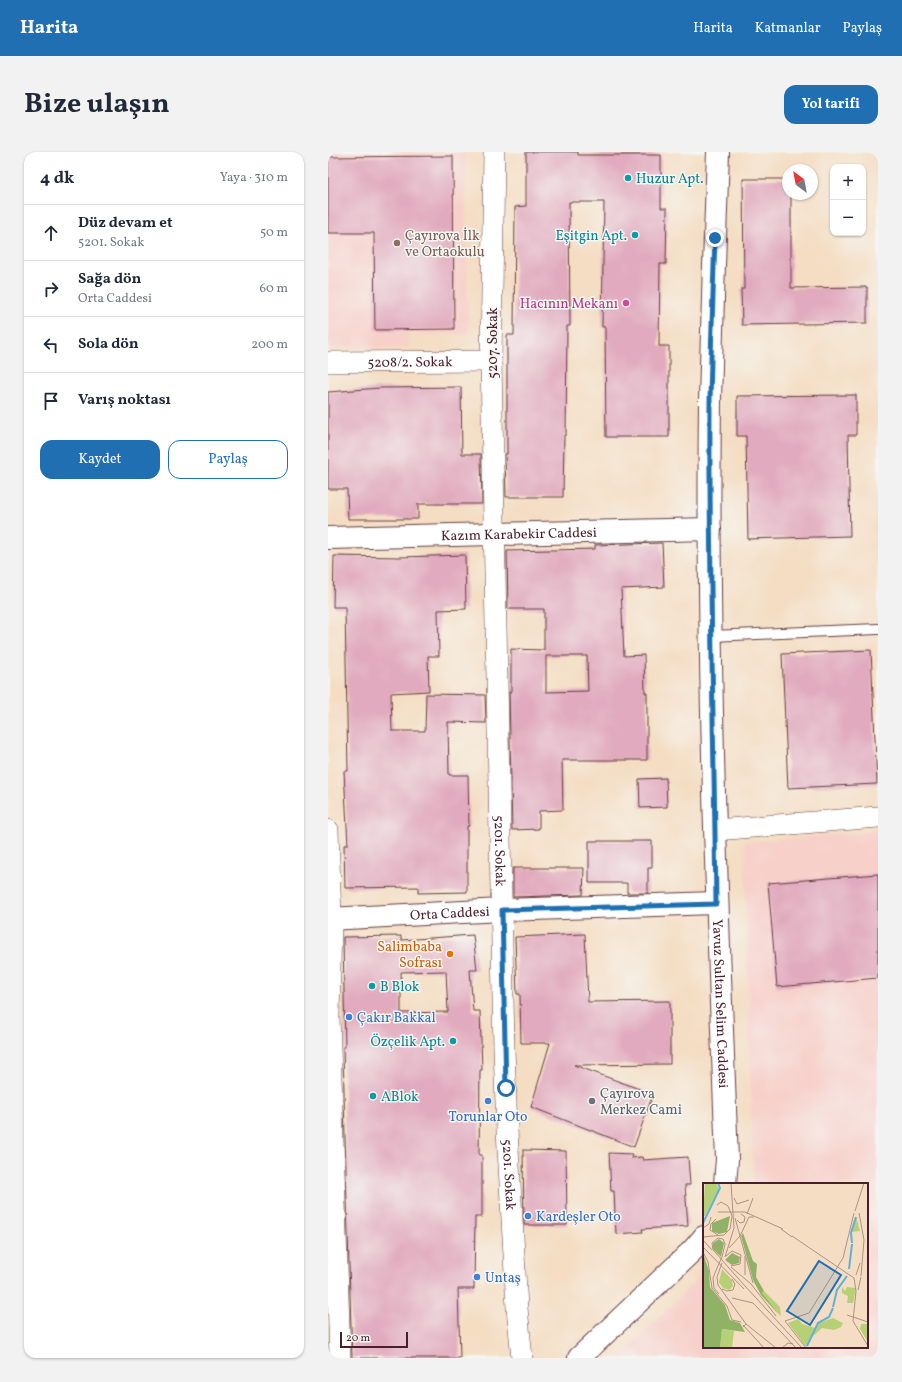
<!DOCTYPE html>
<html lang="tr">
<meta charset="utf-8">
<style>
:root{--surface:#fff;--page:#f2f2f3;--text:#1f2937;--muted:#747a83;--line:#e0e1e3;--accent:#1f6fb2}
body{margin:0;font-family:Vollkorn,serif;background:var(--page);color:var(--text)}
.controls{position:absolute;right:12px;top:12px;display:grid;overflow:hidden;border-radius:8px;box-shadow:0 1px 3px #0004}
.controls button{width:36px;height:36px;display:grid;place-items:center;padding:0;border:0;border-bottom:1px solid var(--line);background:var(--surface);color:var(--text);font:20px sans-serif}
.compass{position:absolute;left:454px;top:12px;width:36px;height:36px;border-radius:50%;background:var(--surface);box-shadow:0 1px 3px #0004;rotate:328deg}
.scale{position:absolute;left:12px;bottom:10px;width:68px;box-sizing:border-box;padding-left:4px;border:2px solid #4a1f2b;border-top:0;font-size:11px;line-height:14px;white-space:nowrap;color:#4a1f2b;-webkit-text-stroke:3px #f6f6f2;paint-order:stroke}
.stop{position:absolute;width:12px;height:12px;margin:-9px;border:3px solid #1f6fb2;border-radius:50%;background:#fff}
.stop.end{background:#1f6fb2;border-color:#fff;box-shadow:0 1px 4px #0008}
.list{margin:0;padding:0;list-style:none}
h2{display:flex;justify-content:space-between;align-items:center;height:52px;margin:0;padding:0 16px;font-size:17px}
h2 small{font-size:13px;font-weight:400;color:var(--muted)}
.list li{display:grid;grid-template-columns:26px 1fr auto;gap:12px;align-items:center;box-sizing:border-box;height:56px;padding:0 16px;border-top:1px solid var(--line)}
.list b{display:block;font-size:15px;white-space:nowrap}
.list p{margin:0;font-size:13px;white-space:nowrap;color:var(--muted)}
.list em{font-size:13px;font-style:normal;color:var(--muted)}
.actions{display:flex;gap:8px;padding:12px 16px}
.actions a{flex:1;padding:9px 0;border:1px solid var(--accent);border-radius:12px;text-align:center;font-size:14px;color:var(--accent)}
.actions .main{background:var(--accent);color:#fff}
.icon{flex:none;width:22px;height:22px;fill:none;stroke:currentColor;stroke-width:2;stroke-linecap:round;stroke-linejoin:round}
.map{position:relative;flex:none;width:550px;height:1206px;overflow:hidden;border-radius:12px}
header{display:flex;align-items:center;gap:24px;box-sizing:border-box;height:56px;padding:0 20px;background:var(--accent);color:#fff}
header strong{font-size:19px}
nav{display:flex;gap:22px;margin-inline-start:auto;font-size:14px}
.intro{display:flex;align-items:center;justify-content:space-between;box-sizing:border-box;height:96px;padding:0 24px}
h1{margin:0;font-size:28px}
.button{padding:10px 18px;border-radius:12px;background:var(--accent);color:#fff;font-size:14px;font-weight:700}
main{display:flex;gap:24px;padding:0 24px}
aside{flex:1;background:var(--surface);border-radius:12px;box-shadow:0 1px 3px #0004}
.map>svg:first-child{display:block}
.built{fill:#f7d0ca}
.building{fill:#e1aabe;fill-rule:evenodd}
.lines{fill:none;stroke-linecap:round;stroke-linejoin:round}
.lane-casing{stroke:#643c42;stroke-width:12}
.street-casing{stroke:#643c42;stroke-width:22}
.secondary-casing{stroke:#643c42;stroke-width:24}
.lane{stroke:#fff;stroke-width:10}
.street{stroke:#fff;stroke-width:21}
.secondary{stroke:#fff;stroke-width:22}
.route{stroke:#1f6fb2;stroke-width:5}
.culture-dot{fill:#0f9aa8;stroke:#f6f6f2;stroke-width:1.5}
.education-dot{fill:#8d6e63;stroke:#f6f6f2;stroke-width:1.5}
.hotel-dot{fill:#d1479c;stroke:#f6f6f2;stroke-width:1.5}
.food-dot{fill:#e8710a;stroke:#f6f6f2;stroke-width:1.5}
.shop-dot{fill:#3f7fe0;stroke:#f6f6f2;stroke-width:1.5}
.worship-dot{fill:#6b7280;stroke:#f6f6f2;stroke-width:1.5}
.labels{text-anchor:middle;stroke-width:3;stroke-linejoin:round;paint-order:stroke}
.culture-label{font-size:14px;fill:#0d838f;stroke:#f6f6f2;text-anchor:start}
.education-label{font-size:14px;fill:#785e54;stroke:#f6f6f2;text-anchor:start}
.hotel-label{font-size:14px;fill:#b23c85;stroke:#f6f6f2;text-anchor:end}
.street-label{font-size:14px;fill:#4a1f2b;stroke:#f6f6f2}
.food-label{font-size:14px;fill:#c56008;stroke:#f6f6f2;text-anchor:end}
.shop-label{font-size:14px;fill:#366cbe;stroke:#f6f6f2;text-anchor:start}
.worship-label{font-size:14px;fill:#5b616d;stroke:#f6f6f2;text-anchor:start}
.inset-river{fill:none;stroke:#5fb1da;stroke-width:2}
.inset-road{fill:none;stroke:#b09186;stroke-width:1}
.view{fill:#1f6fb2;fill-opacity:0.15;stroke:#1f6fb2;stroke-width:2}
.inset-edge{fill:none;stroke:#4a1f2b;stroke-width:2}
</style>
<header>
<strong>Harita</strong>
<nav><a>Harita</a><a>Katmanlar</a><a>Paylaş</a></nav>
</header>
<div class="intro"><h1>Bize ulaşın</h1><a class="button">Yol tarifi</a></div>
<main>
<aside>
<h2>4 dk<small>Yaya · 310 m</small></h2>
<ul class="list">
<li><svg class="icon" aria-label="ahead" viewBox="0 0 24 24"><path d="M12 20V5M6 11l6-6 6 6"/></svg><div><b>Düz devam et</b><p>5201. Sokak</p></div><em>50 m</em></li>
<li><svg class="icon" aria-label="right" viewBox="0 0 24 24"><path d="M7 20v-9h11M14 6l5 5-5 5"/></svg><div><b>Sağa dön</b><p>Orta Caddesi</p></div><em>60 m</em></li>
<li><svg class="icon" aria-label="left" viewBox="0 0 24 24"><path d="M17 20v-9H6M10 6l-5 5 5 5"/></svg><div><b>Sola dön</b></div><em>200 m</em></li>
<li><svg class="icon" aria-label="arrive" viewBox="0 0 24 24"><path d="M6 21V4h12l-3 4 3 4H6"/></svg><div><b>Varış noktası</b></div></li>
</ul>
<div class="actions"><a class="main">Kaydet</a><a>Paylaş</a></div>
</aside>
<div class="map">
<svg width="550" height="1206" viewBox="0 0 550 1206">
<rect width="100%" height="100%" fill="#f6f6f2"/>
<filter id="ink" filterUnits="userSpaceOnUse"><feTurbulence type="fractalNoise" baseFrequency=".025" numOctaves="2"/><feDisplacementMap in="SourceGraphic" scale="8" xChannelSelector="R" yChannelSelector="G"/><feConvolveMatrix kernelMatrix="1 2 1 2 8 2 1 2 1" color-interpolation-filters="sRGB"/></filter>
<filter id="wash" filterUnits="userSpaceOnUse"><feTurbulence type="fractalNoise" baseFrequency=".012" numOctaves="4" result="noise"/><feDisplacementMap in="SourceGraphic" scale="16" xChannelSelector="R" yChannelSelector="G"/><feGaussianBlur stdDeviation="0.9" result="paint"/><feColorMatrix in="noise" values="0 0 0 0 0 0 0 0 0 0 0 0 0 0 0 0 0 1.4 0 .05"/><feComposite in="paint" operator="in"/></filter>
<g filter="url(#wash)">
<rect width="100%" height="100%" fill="#f4ddc2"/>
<g class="built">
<path d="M22,0h115l3,182h-60v14l-80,-1v-194z"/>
<path d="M550,679v527h-259l85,-86v75h163v-163h-114l-8,-342z"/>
</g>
<g id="blocks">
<g class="building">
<path d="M198,0h52v3h83v53h6l-1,56h-6l-1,82h10v91h-63l-1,-110h-3l2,-125h-35l1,124h-3l-1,109h-2l-1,62h-57l-1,-43h2v-119h7l1,-128 11,-1z"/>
<path d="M125,4l1,173 -79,1 -1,-97h-46v-76z"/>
<path d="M415,27h45v15h3v94l76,-1v36l-125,2 -1,-36h3z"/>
<path d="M133,235l1,67h19l1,50h-64v15h-70l-1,-30h-19v-97l52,-4z"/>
<path d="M528,243v40h-8l2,101 -102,3 -2,-103h-9v-40z"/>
<path d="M334,391l2,44 -43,2 3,67 20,-1 1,38h2v67h-85l1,50 -24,1v18l-27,1 -3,-138h2v-43l33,1v-41h-36l-1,-58 88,-2v-4zM218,504h41l1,35 -42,1z"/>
<path d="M137,403l1,54 -28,1 1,46h-11l1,35 -38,2 1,38h33l1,-37 59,1 1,28 -38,-1 1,53h19l1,51h-2v66l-49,1v-6l-73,1 -1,-43h4l-4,-74h4l-3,-164h-12l1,-51 66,1z"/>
<path d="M543,498l6,134 -89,4 -6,-134z"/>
<path d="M338,626l1,29 -27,1 -1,-29z"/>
<path d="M261,689h63v27h-4v25h-21v-10h-38z"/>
<path d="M185,716h71l-1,27 -70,2z"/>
<path d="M550,722v104l-101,9 -9,-104z"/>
<path d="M257,782l3,68 82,-1v63l-96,1 79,29 -19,53 -103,-40 19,-64h-29l-1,-49h-3l-2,-57z"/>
<path d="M145,783l4,35h-7l3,41h7l2,59h-2l-1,85h3v62h-7l-1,72h-16l2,69h-108l-7,-220 -2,-91h2l-2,-110 58,-1v4zM118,819l2,41 -47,1v-41z"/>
<path d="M195,998l43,1 1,74h-43z"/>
<path d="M281,1001l23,1 -1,4 11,-1 1,3 45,-3 2,28h-5l3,41 -46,3 1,3 -27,2 -2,-43h-3z"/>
</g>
</g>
</g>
<g filter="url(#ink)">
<use href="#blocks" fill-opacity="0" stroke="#643c42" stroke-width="1"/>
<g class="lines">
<defs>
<path id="lane" d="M383,484l167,-7"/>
<g id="street">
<path id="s1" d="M166,0l-3,209 13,688 3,81 10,178 5,50"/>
<path id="s2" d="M0,210l163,-1"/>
<path d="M0,678l3,89 -2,97 11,342"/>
<path d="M387,678l163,-13"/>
</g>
<g id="secondary">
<path id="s3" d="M390,0c-3,83 -6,165 -8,248 -3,253 7,506 17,759l-2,25"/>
<path id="s4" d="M0,386l382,-9"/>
<path id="s5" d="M0,767l174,-9 214,-7"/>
<path d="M251,1206l114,-108 11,-13"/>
</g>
</defs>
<use href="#lane" class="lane-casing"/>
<use href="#street" class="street-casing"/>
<use href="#secondary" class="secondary-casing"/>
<use href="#lane" class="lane"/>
<use href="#street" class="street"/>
<use href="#secondary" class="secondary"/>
</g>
</g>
<g class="lines" filter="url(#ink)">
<path class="route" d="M178,936l-4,-178 214,-6c-2,-168 -7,-335 -6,-502 1,-54 3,-109 5,-164"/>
</g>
<g class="culture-dot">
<circle cx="300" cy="26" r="4"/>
<circle cx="307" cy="83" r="4"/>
<circle cx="44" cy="834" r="4"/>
<circle cx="125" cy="889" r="4"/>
<circle cx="45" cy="944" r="4"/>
</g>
<circle class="education-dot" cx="69" cy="91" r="4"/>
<circle class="hotel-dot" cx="298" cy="151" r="4"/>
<circle class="food-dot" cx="122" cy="802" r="4"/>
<g class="shop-dot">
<circle cx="21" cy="865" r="4"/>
<circle cx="160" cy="949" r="4"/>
<circle cx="200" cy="1064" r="4"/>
<circle cx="149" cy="1125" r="4"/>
</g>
<circle class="worship-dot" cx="264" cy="949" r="4"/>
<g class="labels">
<g class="culture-label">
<text x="308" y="31">Huzur Apt.</text>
<text x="299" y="88" text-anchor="end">Eşitgin Apt.</text>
<text x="52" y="839">B Blok</text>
<text x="117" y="894" text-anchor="end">Özçelik Apt.</text>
<text x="53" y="949">ABlok</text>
</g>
<g class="education-label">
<text x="77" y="88">Çayırova İlk<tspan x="77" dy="16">ve Ortaokulu</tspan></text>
</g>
<g class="hotel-label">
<text x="290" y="156">Hacının Mekanı</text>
</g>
<g class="street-label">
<text transform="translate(164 191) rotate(-90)" y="5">5207. Sokak</text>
<text dy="5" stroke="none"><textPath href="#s2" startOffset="82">5208/2. Sokak</textPath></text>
<text dy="5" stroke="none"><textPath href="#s4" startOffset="191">Kazım Karabekir Caddesi</textPath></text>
<text dy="5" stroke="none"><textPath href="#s1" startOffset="699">5201. Sokak</textPath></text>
<text dy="5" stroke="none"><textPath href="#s5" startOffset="122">Orta Caddesi</textPath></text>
<text dy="5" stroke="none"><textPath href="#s3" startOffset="852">Yavuz Sultan Selim Caddesi</textPath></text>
<text dy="5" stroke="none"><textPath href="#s1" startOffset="1023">5201. Sokak</textPath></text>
</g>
<g class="food-label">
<text x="114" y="799">Salimbaba<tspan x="114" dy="16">Sofrası</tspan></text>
</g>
<g class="shop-label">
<text x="29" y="870">Çakır Bakkal</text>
<text x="160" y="969" text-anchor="middle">Torunlar Oto</text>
<text x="208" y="1069">Kardeşler Oto</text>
<text x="157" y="1130">Untaş</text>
</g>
<g class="worship-label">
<text x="272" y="946">Çayırova<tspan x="272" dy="16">Merkez Cami</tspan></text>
</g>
</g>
<g transform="translate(375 1031)">
<rect width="165" height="165" fill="#f4ddc2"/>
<path d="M2,0h11l3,6 -14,27h-2zM153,34l4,14 -9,1 3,-12zM19,86l10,11 1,6 -4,4 -6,-2 -4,-6zM139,104l3,4 2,-4 9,1 -3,15h-6l1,-7 -6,-3zM61,108l16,16 1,9 -15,-16 -4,-7zM130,135l10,5 -2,4 -7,3 -12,-2 -10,9 7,-14zM95,136l4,5 13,4 -9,19 -18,-24zM158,141h7v18l-8,-13zM19,146l12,2 -2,17h-12z" fill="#b6d075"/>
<path d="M27,33l-3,16 -8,2 -7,-3v-8zM40,50l10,28 4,3 -1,13 8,14 -2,2 18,23 -19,-21 -8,-15 -12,-44zM16,56l5,4 -3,14 -8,-8v-6zM0,70l6,18 1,16 15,18 5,15 10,3 5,9 -23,-3 -2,19h-15l-2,-3zM29,70l8,4 -1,6 -7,2 -7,-5z" fill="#90b266"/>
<path class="inset-river" d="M0,40l17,-35 -2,-5M149,60l-1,-10 5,-16M146,86l3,-25M130,124l4,-17 10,-14M104,163l11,-23 11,-6 4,-9"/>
<path class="inset-road" d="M31,15l3,6 12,-4M152,28l9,-28M15,29h27l38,17M156,30l5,27 -3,36M44,31l6,-16M32,35l18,65M13,36l-5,5 -1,6 8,5M34,37l3,3 4,-1 1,-5 -4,-3M0,45l6,-4 2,-7M78,46l11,8M89,53l62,42 2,13 -3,30 15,25M0,54l21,-2 6,-6 2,-13 -4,-10 -7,-4 -4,3M0,57l9,10M0,64l41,42M26,65l11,-12 9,-19h5M0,69l5,10 4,26 15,18 5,14 9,2M23,73l6,-5 9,4 -1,9 -9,2M42,73v19M22,74l9,-29 -3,-45M19,80l-5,14 1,8 28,39M28,84l20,17 25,32M153,92l4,-12M19,106l5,2 6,-1 2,-6 -3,-5M155,107l3,-13M16,111l-5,-6 -1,-10 4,-10 5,-11 3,-13 -2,-5 -5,-1 -6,5 1,7 2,2 7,8 6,7 17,19 57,62M29,115l21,5 29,30M144,132l21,7M40,142l21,23M40,144l3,-3 30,24M79,150l14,15M79,165l6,-5 5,1M103,165l-21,-27 24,-8 34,-55 11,-45"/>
<path class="view" d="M116,78l22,14 -31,50 -23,-14z"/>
<rect width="165" height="165" class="inset-edge"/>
</g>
</svg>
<div class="controls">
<button>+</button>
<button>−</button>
</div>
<svg class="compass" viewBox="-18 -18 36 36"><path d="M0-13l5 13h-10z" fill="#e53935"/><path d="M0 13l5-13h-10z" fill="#747a83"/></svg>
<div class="scale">20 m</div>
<div class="stop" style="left:178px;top:936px"></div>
<div class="stop end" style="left:387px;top:86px"></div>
</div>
</main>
